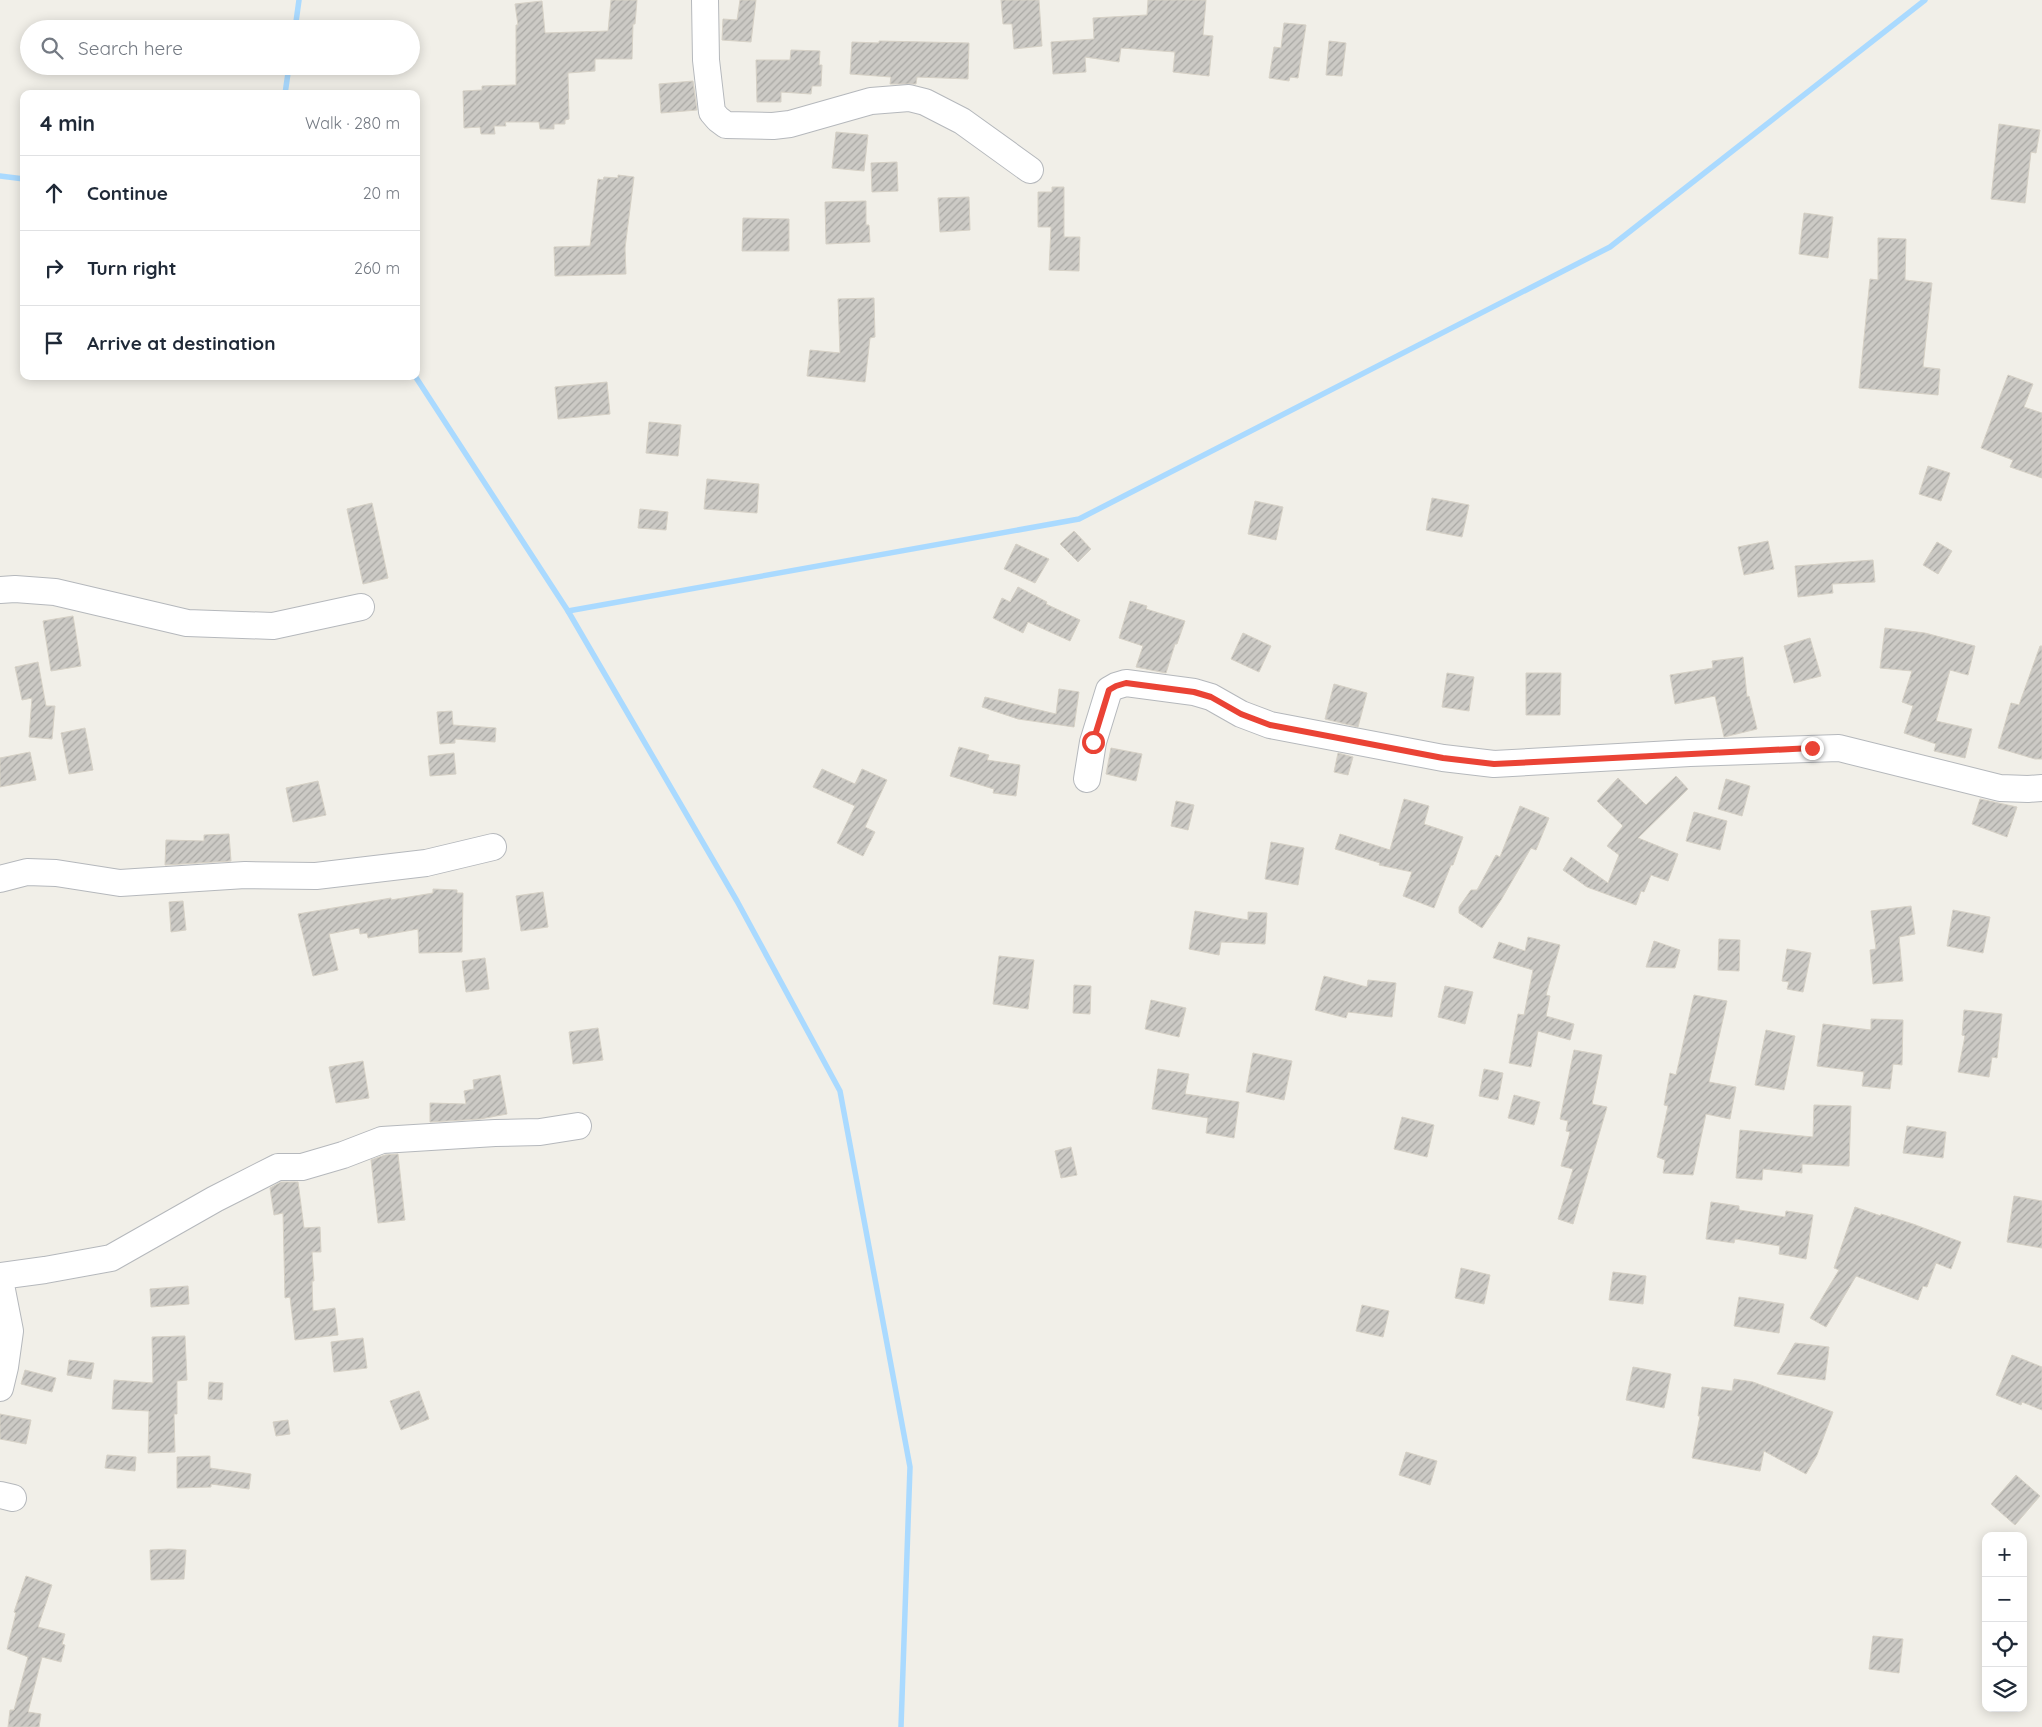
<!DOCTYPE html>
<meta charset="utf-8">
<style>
:root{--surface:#fff;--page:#f2f2f3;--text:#1f2937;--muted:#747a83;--line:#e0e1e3}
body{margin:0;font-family:Quicksand,sans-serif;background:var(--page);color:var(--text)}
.controls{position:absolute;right:15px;bottom:15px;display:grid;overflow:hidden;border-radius:10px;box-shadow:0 2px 12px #0003}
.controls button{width:45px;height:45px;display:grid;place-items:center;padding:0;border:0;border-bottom:1px solid var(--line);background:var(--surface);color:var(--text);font:25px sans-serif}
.stop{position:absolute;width:15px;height:15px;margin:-11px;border:4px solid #ea4335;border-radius:50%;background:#fff}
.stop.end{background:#ea4335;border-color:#fff;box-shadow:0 1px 5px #0008}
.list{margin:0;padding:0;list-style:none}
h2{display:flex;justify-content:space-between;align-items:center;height:65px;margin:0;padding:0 20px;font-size:21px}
h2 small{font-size:16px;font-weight:400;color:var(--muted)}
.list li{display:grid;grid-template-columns:32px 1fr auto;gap:15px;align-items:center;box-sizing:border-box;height:75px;padding:0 20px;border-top:1px solid var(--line)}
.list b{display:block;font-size:19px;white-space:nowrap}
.list em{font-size:16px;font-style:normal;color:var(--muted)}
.icon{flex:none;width:28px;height:28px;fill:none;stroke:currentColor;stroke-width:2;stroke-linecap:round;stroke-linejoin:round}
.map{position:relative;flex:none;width:2042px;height:1727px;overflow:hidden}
.search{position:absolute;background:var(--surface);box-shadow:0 2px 12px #0003;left:20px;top:20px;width:400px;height:55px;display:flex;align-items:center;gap:12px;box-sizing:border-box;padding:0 18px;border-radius:28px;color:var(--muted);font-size:19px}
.panel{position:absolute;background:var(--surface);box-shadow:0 2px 12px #0003;left:20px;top:90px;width:400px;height:290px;border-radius:10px}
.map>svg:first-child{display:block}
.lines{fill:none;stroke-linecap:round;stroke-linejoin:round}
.stream{stroke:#aadaff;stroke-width:5.5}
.building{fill:url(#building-hatch);stroke:#d6d1c6}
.minor-casing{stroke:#b5b8bc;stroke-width:28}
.minor{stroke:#fff;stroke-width:26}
.route{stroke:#ea4335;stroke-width:6}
</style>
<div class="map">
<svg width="2042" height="1727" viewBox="0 0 2042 1727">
<defs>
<pattern id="building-hatch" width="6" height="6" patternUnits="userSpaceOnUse" patternTransform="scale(1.25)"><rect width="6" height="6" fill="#cccac5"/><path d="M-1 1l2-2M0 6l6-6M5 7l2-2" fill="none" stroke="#a9a8a4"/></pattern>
</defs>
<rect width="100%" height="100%" fill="#f1efe8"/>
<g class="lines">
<g class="stream">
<path d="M295,29l4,-29"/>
<path d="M285,94l4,-28"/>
<path d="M0,176l24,3"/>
<path d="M415,376l153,235 169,290 103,190 70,376 -9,260"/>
<path d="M568,611l511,-92 531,-272 315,-247"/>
</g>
</g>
<g class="building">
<path d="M611,0h26l-2,24h-2l-1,35h-37v12l-27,2 1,46 -4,1v4h-11v5h-14l-1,-7h-34l1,4h-12l1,8h-14l-1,-7 -16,1 -1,-37 19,-1v-4l34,-1v-60h2l-3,-21 27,-3 3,32 63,-2z"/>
<path d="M740,0h16l-5,42 -29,-2 1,-21 14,1z"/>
<path d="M1001,0h38l3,46 -28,3 -2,-25h-9z"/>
<path d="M1148,0h58l-3,35 10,1 -4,40 -36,-4 2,-20 -54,-4 -2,14 -34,-5 1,15 -33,2 -2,-32 43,-3 -1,-21 54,-3z"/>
<path d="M1284,23l22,2 -8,53 -8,-1 -1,4 -20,-3 5,-31 7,1z"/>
<path d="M879,41l90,2 -1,36 -51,-2 -1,7h-26l1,-7 -41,-3 2,-32 27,1z"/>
<path d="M1329,41l17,2 -4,33 -16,-1z"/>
<path d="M791,50l29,1 -1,14h3l-1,21h-9l-1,8 -30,-2v10h-24l-1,-42h34z"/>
<path d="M693,81l4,29 -36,3 -2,-29z"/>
<path d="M1999,124l41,6 -4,23 -5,-1 -6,51 -34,-4z"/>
<path d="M836,132l32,3 -4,36 -32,-3z"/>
<path d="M897,162l1,29 -26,1 -1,-29z"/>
<path d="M618,175l16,2 -9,71 1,26 -71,2 -1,-29 36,-1 8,-67 5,1 1,-3 14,1z"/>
<path d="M1052,187h12v50h16l-1,34 -30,-1 2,-43h-13v-35h14z"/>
<path d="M969,197l1,33 -30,2 -2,-34z"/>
<path d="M866,201v24h3l1,17 -44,2 -1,-42z"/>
<path d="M1804,213l29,4 -5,41 -29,-4z"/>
<path d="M743,218l46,1v32h-47z"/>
<path d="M1878,238l28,1 -1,41 27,3 -9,84 17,2 -2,26 -79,-7 11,-109 8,1z"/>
<path d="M874,298l1,39 -5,1 -5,44 -58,-6 3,-26 30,3 -2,-54z"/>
<path d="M2008,375l25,9 -9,23 18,6v65l-32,-11 3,-7 -32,-12z"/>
<path d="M607,382l3,32 -52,5 -3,-32z"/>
<path d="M649,422l32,3 -3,31 -32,-3z"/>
<path d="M1928,466l22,7 -9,28 -22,-7z"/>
<path d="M707,479l52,5 -2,29 -53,-4z"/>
<path d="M1432,498l37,7 -7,32 -36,-7z"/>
<path d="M1255,501l28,6 -7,33 -28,-6z"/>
<path d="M372,503l16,75 -25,6 -16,-75z"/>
<path d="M640,509l28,3 -2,18 -28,-2z"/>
<path d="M1074,531l17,18 -13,13 -18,-18z"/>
<path d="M1768,541l6,28 -30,6 -6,-28z"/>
<path d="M1937,542l15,9 -14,23 -15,-9z"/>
<path d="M1016,544l33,15 -14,24 -31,-14z"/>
<path d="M1873,560l2,22 -43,2 1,9 -35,4 -3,-31z"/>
<path d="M1018,587l29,15 -1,2 34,16 -10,21 -42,-19 -5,11 -30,-15 9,-20 8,4z"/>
<path d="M1130,601l17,5 -1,3 39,12 -8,23h-2l-9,29 -30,-6 7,-21 -24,-8z"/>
<path d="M73,616l8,50 -30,5 -8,-50z"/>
<path d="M1885,628l40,5 50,13 -7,29 -18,-5 -14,51 36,8 -7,29 -31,-7 2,-7 -32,-11 9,-27 -11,-4 10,-31 -32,-3z"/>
<path d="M1243,633l28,13 -12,26 -28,-13z"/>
<path d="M1810,638l11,38 -27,7 -10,-37z"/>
<path d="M2040,646h2v113h-7l-37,-11 13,-45 8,2z"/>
<path d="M1743,657l4,40 2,-1 8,33 -33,8 -9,-41 -40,8 -5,-29 43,-7 -1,-7z"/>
<path d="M38,662l8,44h9l-3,33 -23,-2 3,-39 -10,2 -7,-33z"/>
<path d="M1447,673l27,4 -5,34 -27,-4z"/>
<path d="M1526,673h35l-1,42h-34z"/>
<path d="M1334,684l33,9 -9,34 -33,-8z"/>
<path d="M1059,689l20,3 -5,35 -56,-8 -36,-12 3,-10 71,17z"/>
<path d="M452,711l1,14 43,3 -1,14 -40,-3v4l-15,1 -3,-32z"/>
<path d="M85,728l8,42 -24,4 -8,-41z"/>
<path d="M959,747l30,8 -2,5 33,5 -4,31 -23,-3 1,-4 -44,-13z"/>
<path d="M1111,748l31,6 -6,27 -30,-7z"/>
<path d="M30,752l6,28 -36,7v-29z"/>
<path d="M454,753l2,21 -26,2 -2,-20z"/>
<path d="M1338,753l15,4 -5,18 -14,-3z"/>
<path d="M822,769l33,15 7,-15 25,11 -22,47 10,5 -12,24 -26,-13 18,-37 -42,-19z"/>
<path d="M1676,776l12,13 -50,49 40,16 -10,27 -17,-6 -7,17 -3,-1 -5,14 -49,-18 -24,-17 8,-13 37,26 11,-28 -12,-9 16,-20 -26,-25 21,-23 28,27z"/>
<path d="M1726,779l24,7 -8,30 -24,-7z"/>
<path d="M318,781l8,34 -33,7 -7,-34z"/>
<path d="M1404,799l25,7 -5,18 39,13 -10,28h-2l-17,43 -31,-12 9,-24 -33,-7 1,-2 -45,-14 5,-15 50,16z"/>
<path d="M1980,799l37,8 -10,30 -35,-13z"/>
<path d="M1176,801l18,4 -6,25 -17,-4z"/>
<path d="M1520,806l29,12 -13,32 -5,-2 -30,52 -19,28 -23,-15v-6l12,-17h6l19,-35 4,2z"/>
<path d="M1694,812l33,9 -7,29 -34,-9z"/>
<path d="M229,834l2,27 -66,4 1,-25 38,1v-6z"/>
<path d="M1271,842l33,6 -6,37 -33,-6z"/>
<path d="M433,889l24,1v3h6l-1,59 -43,1 -1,-24 -50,9 -1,-5 -7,1 -1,-6 -30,6 9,36 -25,6 -15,-62 93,-16v2l42,-7z"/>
<path d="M543,892l5,35 -27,4 -5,-35z"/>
<path d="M183,901l3,29 -15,2 -2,-30z"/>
<path d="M1911,906l4,28 -16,3 4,44 -30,3 -3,-34 6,-1 -5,-38z"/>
<path d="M1953,910l37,7 -7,36 -36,-7z"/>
<path d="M1195,911l53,9v-8l19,1 -2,31 -44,-2 -2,13 -30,-6z"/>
<path d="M1528,937l32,8 -14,50 4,1 -4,20 28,8 -4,16 -32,-9 -7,36 -22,-4 9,-49 6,1 9,-45 -40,-12 6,-16 26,9z"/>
<path d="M1719,939l21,1 -1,31 -21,-1z"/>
<path d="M1654,941l26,9 -5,18 -29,-1z"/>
<path d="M1787,949l24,4 -8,39 -16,-3 2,-7 -7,-1z"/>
<path d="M999,956l35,4 -6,49 -35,-5z"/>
<path d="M485,958l4,31 -23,3 -4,-31z"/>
<path d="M1324,976l43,11 1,-7 28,3 -4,34 -44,-5 -2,6 -31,-8z"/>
<path d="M1074,985l17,1 -1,28 -17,-1z"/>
<path d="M1445,986l28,6 -8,32 -27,-7z"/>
<path d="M1694,995l33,6 -18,81 27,5 -6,32 -24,-5 -13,61 -30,-2 2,-13 -8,-3 11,-51 -4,-1 6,-32 6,2z"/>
<path d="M1151,1000l35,8 -7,29 -34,-8z"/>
<path d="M1964,1010l38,4 -5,44 -5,-1 -3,20 -31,-5 7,-36 -3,-1z"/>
<path d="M1871,1019l32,1 -1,45 -9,-1 -3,25 -28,-3 2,-14 -47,-6 6,-42 48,6z"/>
<path d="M598,1028l5,32 -30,4 -4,-32z"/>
<path d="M1766,1030l29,6 -11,54 -29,-5z"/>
<path d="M1574,1050l28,5 -10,49 15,3 -34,117 -15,-5 15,-50 -12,-3 9,-34 -4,-1 2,-10 -8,-2z"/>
<path d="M1253,1053l39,8 -8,39 -38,-8z"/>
<path d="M363,1061l6,37 -33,5 -7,-36z"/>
<path d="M1158,1069l31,5 -4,20 54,8 -5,36 -28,-5 2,-15 -56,-9z"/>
<path d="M1484,1069l19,4 -5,27 -19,-4z"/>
<path d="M500,1075l7,39 -27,5 -50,3v-19l36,1 -2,-13 10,-2 -1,-9z"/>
<path d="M1514,1095l26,7 -6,23 -26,-7z"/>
<path d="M1814,1105l37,1 -2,60 -47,-2v9l-39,-4 -1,11 -26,-2 4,-48 73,7z"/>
<path d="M1402,1117l32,8 -7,32 -33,-8z"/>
<path d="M1907,1126l39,6 -3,26 -40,-5z"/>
<path d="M1071,1147l6,28 -16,3 -6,-27z"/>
<path d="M398,1154l7,66 -27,3 -7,-63 14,-5z"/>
<path d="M281,1182h17l6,46 16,-1 1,25h-9l2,29h-2l1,30 22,-3 3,27 -43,5 -5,-43 -5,1 -2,-85 -9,2 -4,-27z"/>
<path d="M2014,1196l28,5v47l-35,-6z"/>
<path d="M1711,1202l28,4v4l46,7 1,-6 27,4 -7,44 -27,-5 1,-8 -45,-7 -1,4 -28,-4z"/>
<path d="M1855,1207l26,9v-2l32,10 48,18 -10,27 -15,-6 -9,24 -4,-1 -5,14 -62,-24 -30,51 -16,-9 29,-48 -5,-2z"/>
<path d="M1461,1268l29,7 -6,29 -29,-6z"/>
<path d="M1613,1272l33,4 -3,28 -34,-4z"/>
<path d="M188,1286l1,18 -38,3 -1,-18z"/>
<path d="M1739,1297l45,7 -5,29 -45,-7z"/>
<path d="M1362,1305l27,6 -6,26 -27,-6z"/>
<path d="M185,1336l2,44 -10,1v33h-3l1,38 -27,1 1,-42 -37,-2 2,-29 39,3 -1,-46z"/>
<path d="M363,1338l4,30 -33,4 -3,-30z"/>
<path d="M1795,1343l34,4 -4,33 -48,-6z"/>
<path d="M2012,1355l30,12v43l-20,-8 -1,3 -25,-10z"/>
<path d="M69,1360l25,3 -3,16 -24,-4z"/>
<path d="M1633,1367l38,7 -7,34 -38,-8z"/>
<path d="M25,1370l31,8 -4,14 -31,-8z"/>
<path d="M1734,1379l19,3 80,30 -16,43 -11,19 -42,-23 -4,20 -68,-13 8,-42h-2l4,-29 30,4z"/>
<path d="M209,1382l14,1 -1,17 -14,-1z"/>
<path d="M419,1391l10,28 -28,11 -11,-29z"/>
<path d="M0,1414l31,6 -5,24 -26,-5z"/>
<path d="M288,1420l2,14 -14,2 -3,-14z"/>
<path d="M1406,1452l31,9 -7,24 -31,-10z"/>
<path d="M107,1455l29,2 -1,14 -30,-3z"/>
<path d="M210,1456v12l41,6 -2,15 -38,-5v3l-34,1v-31z"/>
<path d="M2016,1475l24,21 -25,29 -24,-21z"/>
<path d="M170,1549l16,1 -2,29 -33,1 -1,-30z"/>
<path d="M26,1576l26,9 -14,42 27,7 -3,10 3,1 -4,17 -19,-5 -14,55 13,2 -2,13h-31l2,-17h4l14,-53 -21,-8 9,-36 -2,-1z"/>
<path d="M1873,1636l30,3 -4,34 -30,-4z"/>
</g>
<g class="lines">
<defs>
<g id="minor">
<path d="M705,0l1,60 6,52 6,7 8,6 47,1 17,-2 81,-23 38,-3 16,4 37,19 68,49"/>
<path d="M0,590l15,-1 40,3 132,31 86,3 88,-19"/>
<path d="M1087,779l6,-37 16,-52 7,-4 10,-3 68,9 17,5 30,17 29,11 173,33 51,6 196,-11 149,-5 161,40 28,1 14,-1"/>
<path d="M0,879l27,-7 29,1 64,10 125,-8 71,1 110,-13 67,-16"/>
<path d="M0,1276l45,-6 66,-12 104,-59 63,-32h24l41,-12 39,-15 113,-7 45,-1 38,-6"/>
<path d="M0,1286l2,4 8,41 -5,36 -5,21"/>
<path d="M0,1495l13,3"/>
</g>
</defs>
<use href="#minor" class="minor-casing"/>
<use href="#minor" class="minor"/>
</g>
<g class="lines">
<path class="route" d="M1093,742l16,-52 7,-4 10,-3 68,9 17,5 30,17 29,11 173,33 51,6 318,-16"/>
</g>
</svg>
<div class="controls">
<button>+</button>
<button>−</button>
<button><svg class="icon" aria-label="locate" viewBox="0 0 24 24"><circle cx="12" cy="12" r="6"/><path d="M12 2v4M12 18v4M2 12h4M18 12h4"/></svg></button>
<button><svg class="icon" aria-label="layers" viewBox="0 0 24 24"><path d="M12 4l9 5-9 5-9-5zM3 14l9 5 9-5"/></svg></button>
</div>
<div class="stop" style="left:1093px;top:742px"></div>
<div class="stop end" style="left:1812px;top:748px"></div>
<div class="search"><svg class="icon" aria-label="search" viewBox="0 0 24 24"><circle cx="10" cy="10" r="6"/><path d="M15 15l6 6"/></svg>Search here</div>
<section class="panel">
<h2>4 min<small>Walk · 280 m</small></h2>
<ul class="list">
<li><svg class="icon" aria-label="ahead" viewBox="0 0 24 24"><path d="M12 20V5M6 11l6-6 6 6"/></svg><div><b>Continue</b></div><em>20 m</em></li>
<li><svg class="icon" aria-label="right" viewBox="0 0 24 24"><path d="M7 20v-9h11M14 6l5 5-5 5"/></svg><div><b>Turn right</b></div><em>260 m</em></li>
<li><svg class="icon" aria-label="arrive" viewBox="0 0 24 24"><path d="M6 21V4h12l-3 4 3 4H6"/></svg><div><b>Arrive at destination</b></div></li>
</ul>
</section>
</div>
